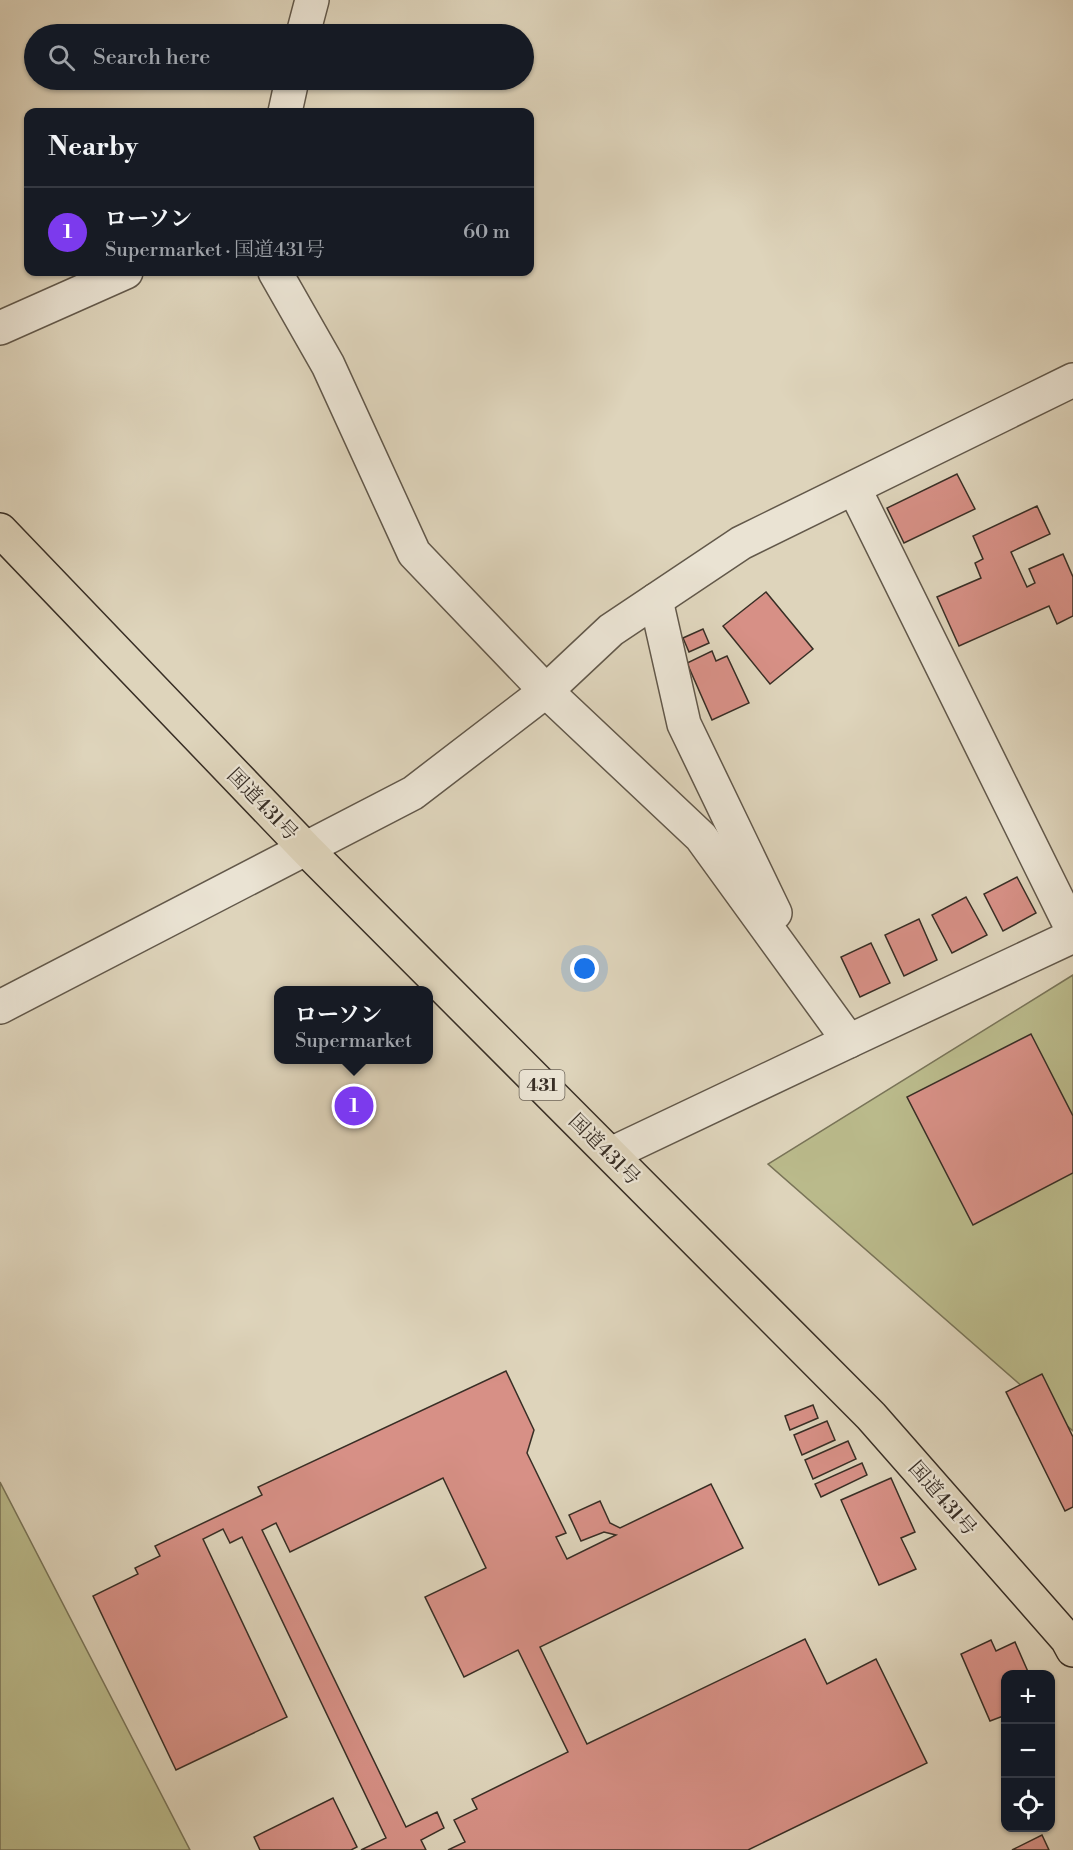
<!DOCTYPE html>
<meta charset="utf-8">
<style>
:root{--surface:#171b24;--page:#20242c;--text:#f1f3f6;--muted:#9ea1a6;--line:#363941;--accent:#7c3aed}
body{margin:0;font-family:"Libre Bodoni","Noto Serif JP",serif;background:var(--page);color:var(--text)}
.controls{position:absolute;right:18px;bottom:18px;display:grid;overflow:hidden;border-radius:12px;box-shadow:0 2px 4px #0004}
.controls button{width:54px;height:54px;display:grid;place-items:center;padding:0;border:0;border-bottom:2px solid var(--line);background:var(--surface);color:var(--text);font:30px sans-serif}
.you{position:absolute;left:585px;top:969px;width:21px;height:21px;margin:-15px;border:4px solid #fff;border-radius:50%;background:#1a73e8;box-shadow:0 0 0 9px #1a73e833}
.badge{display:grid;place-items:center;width:39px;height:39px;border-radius:50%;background:var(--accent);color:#fff;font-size:20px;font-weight:700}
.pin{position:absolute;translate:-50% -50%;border:3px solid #fff;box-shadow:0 2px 6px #0006}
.popup{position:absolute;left:274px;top:986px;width:159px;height:78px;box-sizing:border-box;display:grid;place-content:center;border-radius:12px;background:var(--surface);filter:drop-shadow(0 2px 4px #0005);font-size:20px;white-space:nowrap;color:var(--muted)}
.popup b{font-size:22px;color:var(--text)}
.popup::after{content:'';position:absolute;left:50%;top:100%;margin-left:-12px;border:12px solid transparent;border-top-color:var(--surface)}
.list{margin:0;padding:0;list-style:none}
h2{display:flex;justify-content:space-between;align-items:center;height:78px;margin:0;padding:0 24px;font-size:26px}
h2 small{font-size:20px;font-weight:400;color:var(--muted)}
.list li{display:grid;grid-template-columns:39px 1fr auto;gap:18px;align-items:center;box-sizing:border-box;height:90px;padding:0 24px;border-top:2px solid var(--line)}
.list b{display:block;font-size:22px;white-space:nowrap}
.list p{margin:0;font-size:20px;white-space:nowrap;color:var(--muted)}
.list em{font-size:20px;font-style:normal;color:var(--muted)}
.icon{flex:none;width:33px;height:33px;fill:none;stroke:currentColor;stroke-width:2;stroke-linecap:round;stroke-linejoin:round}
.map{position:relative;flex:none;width:1073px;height:1850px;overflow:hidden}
.search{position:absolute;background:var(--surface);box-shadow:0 2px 4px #0004;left:24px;top:24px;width:510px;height:66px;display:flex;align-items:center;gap:15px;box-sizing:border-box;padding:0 21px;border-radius:33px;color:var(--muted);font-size:22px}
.panel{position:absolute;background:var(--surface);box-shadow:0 2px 4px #0004;left:24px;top:108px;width:510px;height:168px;border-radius:12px}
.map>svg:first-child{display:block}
.green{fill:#baba8b;stroke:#797458;stroke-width:1.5}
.building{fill:#d79086;stroke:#382e25;stroke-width:1.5}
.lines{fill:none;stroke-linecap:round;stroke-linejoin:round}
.minor-casing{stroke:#62584a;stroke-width:36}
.tertiary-casing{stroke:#62584a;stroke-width:36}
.trunk-casing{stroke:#382e25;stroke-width:36}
.minor{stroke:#eae3d3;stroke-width:33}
.tertiary{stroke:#eae3d3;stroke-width:33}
.trunk{stroke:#ded4bb;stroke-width:33}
.labels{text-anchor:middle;stroke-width:4.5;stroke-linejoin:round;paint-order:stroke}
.shield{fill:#eae3d3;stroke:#6d6459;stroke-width:1.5}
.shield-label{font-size:18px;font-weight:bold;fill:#382e25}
.street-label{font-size:20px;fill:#382e25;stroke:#eae3d3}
</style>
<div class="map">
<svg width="1073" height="1850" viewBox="0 0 1073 1850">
<rect width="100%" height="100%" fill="#ded4bb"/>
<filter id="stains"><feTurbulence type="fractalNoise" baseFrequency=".00333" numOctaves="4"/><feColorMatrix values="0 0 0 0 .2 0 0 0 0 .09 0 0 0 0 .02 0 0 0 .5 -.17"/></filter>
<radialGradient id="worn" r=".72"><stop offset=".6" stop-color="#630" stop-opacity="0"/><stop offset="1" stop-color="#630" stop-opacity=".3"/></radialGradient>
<g class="green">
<path d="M1073,975v456l-305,-267z"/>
<path d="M0,1482l190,368h-190z"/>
</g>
<g class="building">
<path d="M957,474l18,35 -71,34 -17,-35z"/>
<path d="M1037,506l13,28 -39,18 16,35 8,-4 -6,-14 34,-15 10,23v39l-16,8 -8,-18 -90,40 -22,-49 44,-19 -6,-15 8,-4 -10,-23z"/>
<path d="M766,592l47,57 -43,35 -47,-58z"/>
<path d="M703,629l6,14 -20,9 -6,-14z"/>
<path d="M712,651l4,10 11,-5 22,47 -37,17 -25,-57z"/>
<path d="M1017,877l19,36 -33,18 -19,-37z"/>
<path d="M966,897l21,38 -35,18 -20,-38z"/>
<path d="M919,919l18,41 -33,16 -19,-41z"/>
<path d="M871,943l19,40 -30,14 -19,-40z"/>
<path d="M1031,1034l42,82v57l-100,52 -66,-128z"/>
<path d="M506,1371l28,59 -7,23 39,80 -10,4 11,22 49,-24 -12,-3 -23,9 -12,-26 31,-14 10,22 10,5 91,-44 32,64 -203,99 47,97 218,-105 22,45 49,-25 51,104 -179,87h-300l17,-8 -11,-22 23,-11 -5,-10 96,-47 -50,-102 -54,27 -39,-80 61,-29 -43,-90 -153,74 -14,-29 -14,7 144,297 31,-15 7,16 -23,12 5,10h-65l25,-12 -144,-301 -12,6 -7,-14 -20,10 84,178 -111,53 -83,-174 45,-22 -3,-6 25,-12 -5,-10 107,-51 -4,-8z"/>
<path d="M1042,1374l31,63v70l-8,4 -59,-119z"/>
<path d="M813,1405l5,13 -28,12 -5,-14z"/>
<path d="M827,1421l8,19 -33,15 -8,-20z"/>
<path d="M848,1441l8,18 -43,20 -8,-19z"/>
<path d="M862,1463l5,12 -46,22 -6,-13z"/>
<path d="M891,1478l24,54 -14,6 15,31 -37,16 -38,-85z"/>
<path d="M991,1640l5,11 19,-9 14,32h-23v41l-16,6 -29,-67z"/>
<path d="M333,1798l24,49 -6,3h-91l-6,-13z"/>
<path d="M1042,1835l7,15h-37z"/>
</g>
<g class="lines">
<defs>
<g id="minor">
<path d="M303,34l9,-34"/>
<path d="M285,112l7,-32"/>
<path d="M275,272l53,93 86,188 132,138 155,146 148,204 -238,113"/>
<path d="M0,328l126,-56"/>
<path d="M854,488l219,443"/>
<path d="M656,600l28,124 91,189"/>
<path d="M849,1041l224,-105"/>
</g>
<path id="tertiary" d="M0,1007l413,-214 133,-102 65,-61 130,-87 332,-163"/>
<path id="trunk" d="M0,530l306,319 565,567 196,223 6,11"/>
</defs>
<use href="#minor" class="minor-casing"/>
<use href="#tertiary" class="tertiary-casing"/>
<use href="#trunk" class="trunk-casing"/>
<use href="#minor" class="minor"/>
<use href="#tertiary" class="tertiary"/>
<use href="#trunk" class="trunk"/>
</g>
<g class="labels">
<rect class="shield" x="519.5" y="1070" width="45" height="30" rx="4.5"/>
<g class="shield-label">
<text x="542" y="1091">431</text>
</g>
<g class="street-label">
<text transform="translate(263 804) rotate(46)" y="7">国道431号</text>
<text transform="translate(605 1149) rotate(45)" y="7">国道431号</text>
<text transform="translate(943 1498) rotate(49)" y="7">国道431号</text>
</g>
</g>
<rect width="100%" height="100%" filter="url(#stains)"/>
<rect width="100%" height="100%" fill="url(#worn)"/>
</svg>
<div class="controls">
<button>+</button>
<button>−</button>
<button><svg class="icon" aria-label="locate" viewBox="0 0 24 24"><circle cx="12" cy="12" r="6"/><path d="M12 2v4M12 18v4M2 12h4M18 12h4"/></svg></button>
</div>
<div class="you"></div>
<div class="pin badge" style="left:354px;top:1106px">1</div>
<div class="popup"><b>ローソン</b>Supermarket</div>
<div class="search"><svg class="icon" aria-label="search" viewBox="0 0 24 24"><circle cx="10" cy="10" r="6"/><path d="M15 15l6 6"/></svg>Search here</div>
<section class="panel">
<h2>Nearby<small></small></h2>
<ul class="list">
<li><span class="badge">1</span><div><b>ローソン</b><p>Supermarket · 国道431号</p></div><em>60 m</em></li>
</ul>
</section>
</div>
